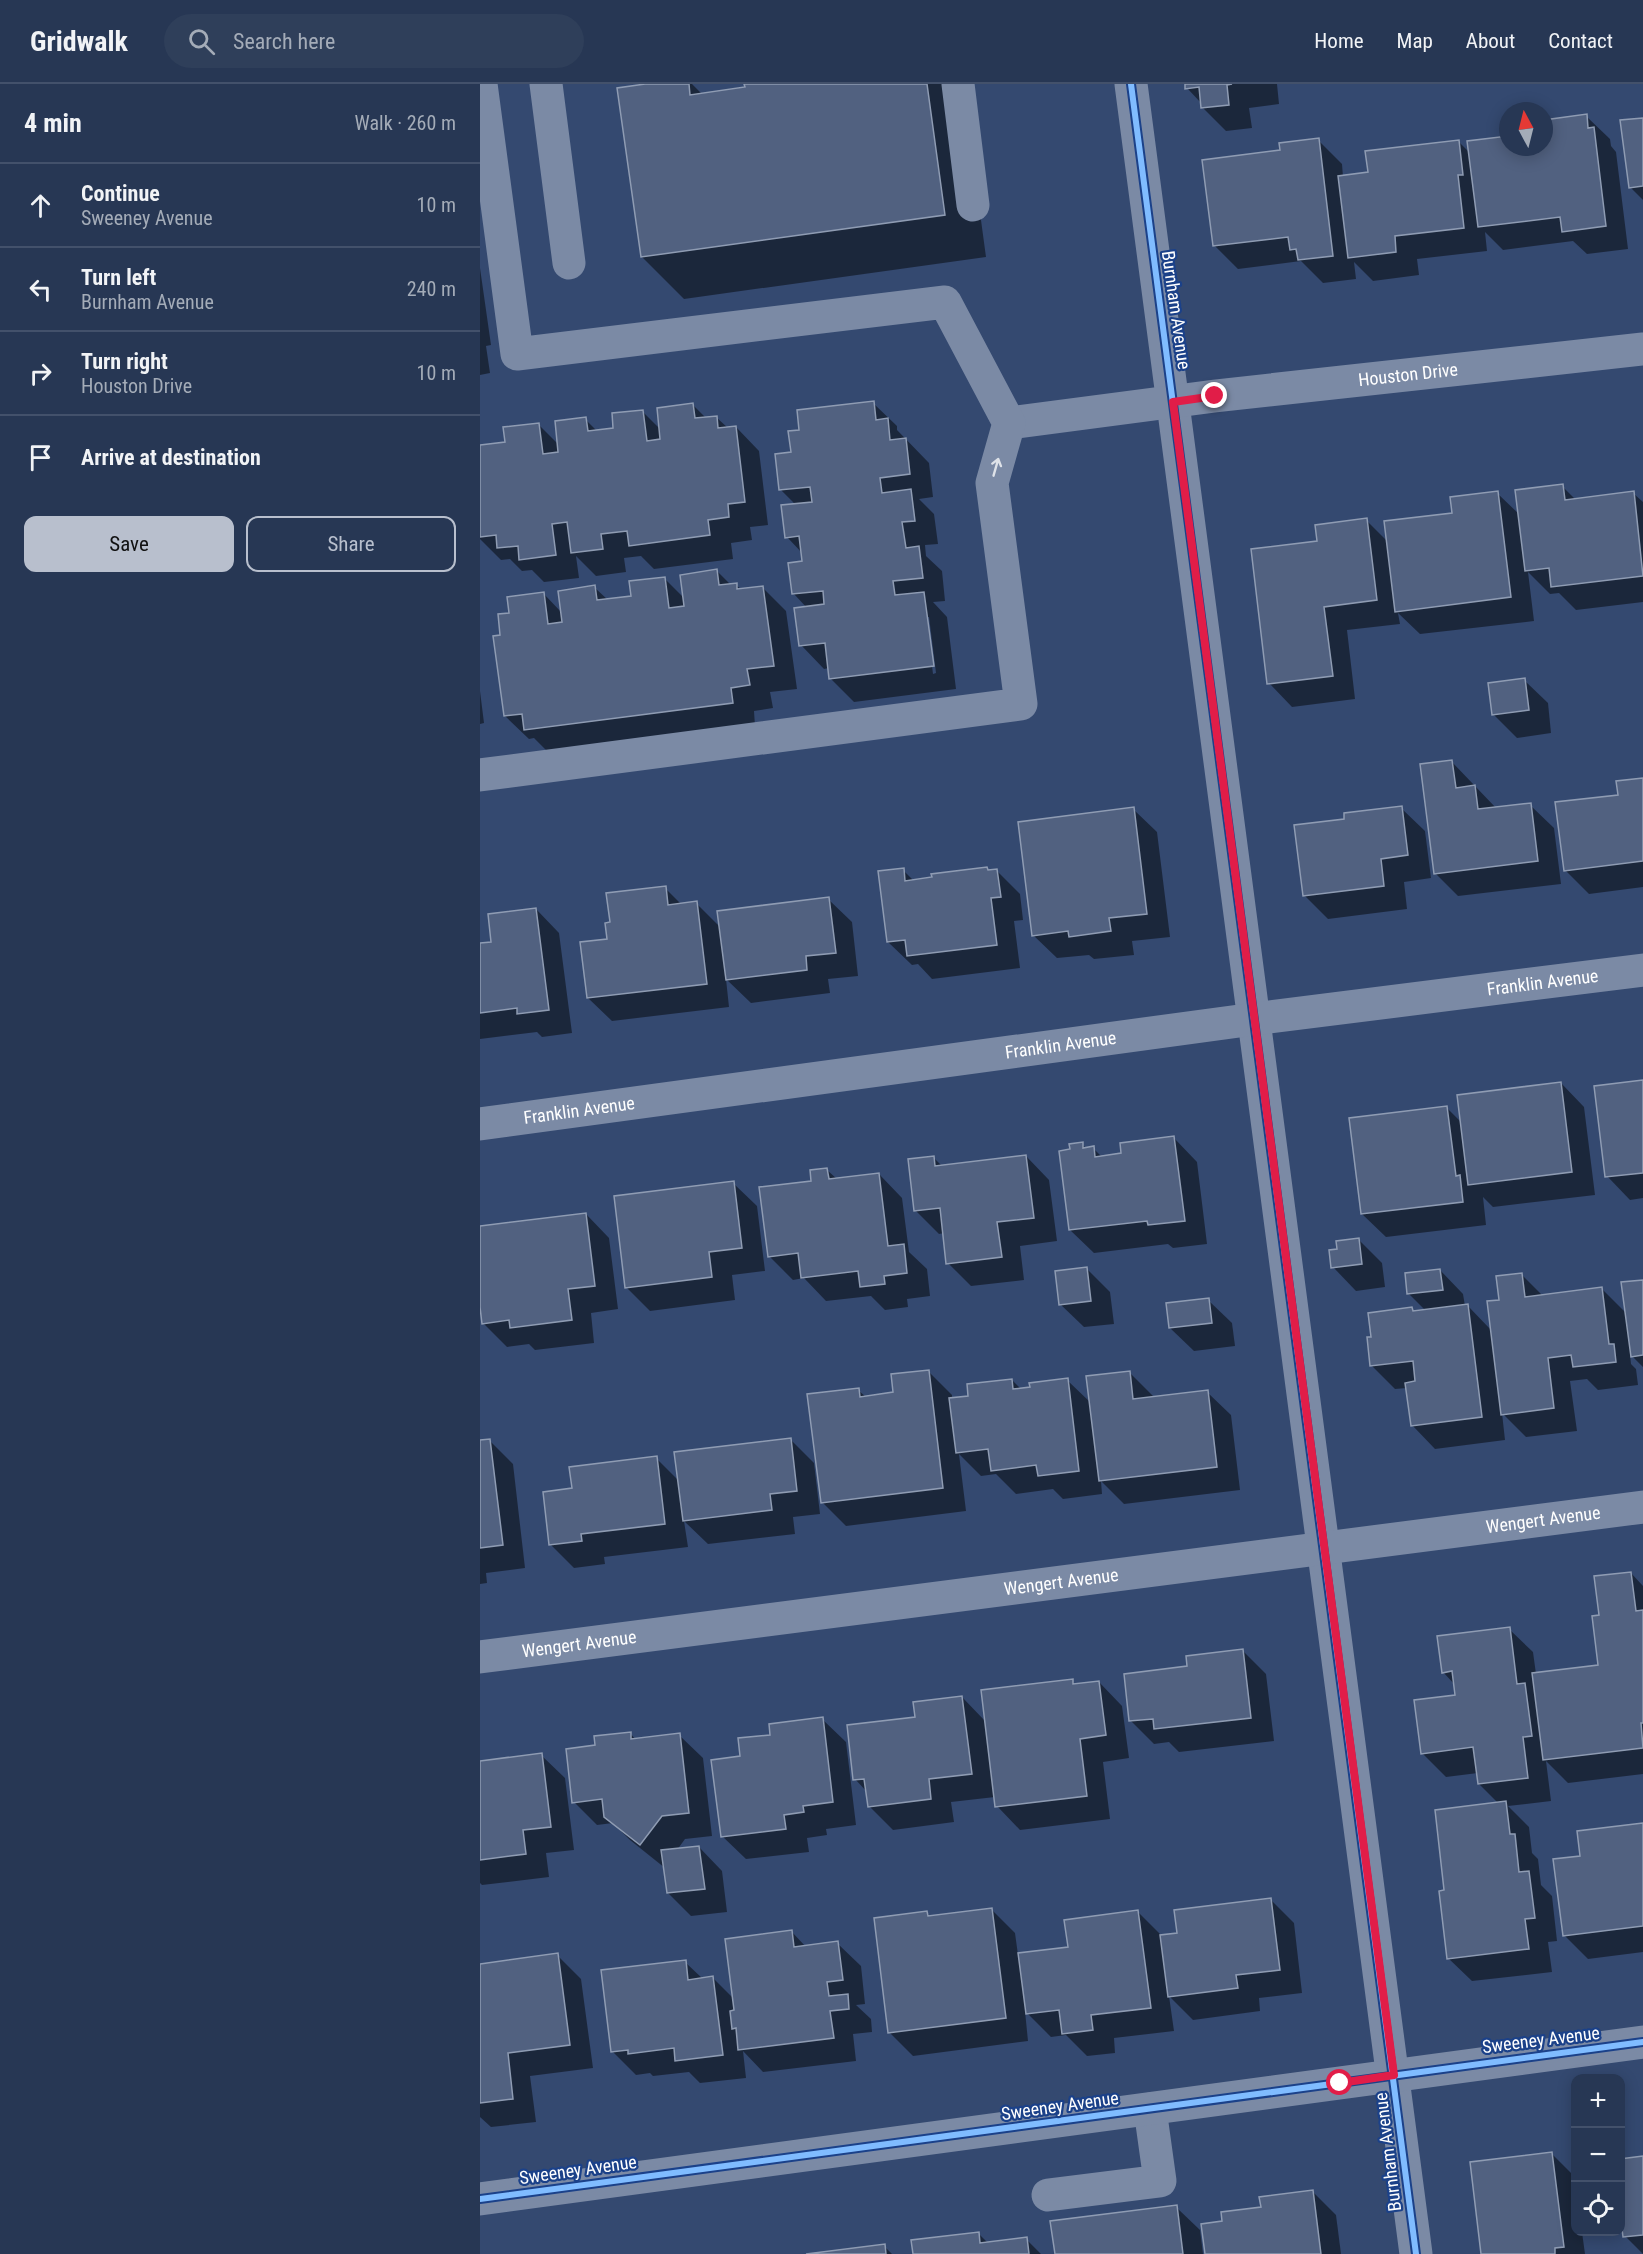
<!DOCTYPE html>
<meta charset="utf-8">
<style>
:root{--surface:#273754;--page:#2f3f5a;--text:#f1f3f6;--muted:#a4acb8;--line:#43516b;--accent:#b8bfcd}
body{margin:0;font-family:"Roboto Condensed",sans-serif;background:var(--page);color:var(--text)}
.controls{position:absolute;right:18px;bottom:18px;display:grid;overflow:hidden;border-radius:12px;box-shadow:0 3px 15px #0003}
.controls button{width:54px;height:54px;display:grid;place-items:center;padding:0;border:0;border-bottom:2px solid var(--line);background:var(--surface);color:var(--text);font:30px sans-serif}
.compass{position:absolute;left:1019px;top:18px;width:54px;height:54px;border-radius:50%;background:var(--surface);box-shadow:0 3px 15px #0003;rotate:353deg}
.stop{position:absolute;width:18px;height:18px;margin:-14px;border:4px solid #e11d48;border-radius:50%;background:#fff}
.stop.end{background:#e11d48;border-color:#fff;box-shadow:0 2px 6px #0008}
.list{margin:0;padding:0;list-style:none}
h2{display:flex;justify-content:space-between;align-items:center;height:78px;margin:0;padding:0 24px;font-size:26px}
h2 small{font-size:20px;font-weight:400;color:var(--muted)}
.list li{display:grid;grid-template-columns:39px 1fr auto;gap:18px;align-items:center;box-sizing:border-box;height:84px;padding:0 24px;border-top:2px solid var(--line)}
.list b{display:block;font-size:22px;white-space:nowrap}
.list p{margin:0;font-size:20px;white-space:nowrap;color:var(--muted)}
.list em{font-size:20px;font-style:normal;color:var(--muted)}
.actions{display:flex;gap:12px;padding:18px 24px}
.actions a{flex:1;padding:14px 0;border:2px solid var(--accent);border-radius:12px;text-align:center;font-size:21px;color:var(--accent)}
.actions .main{background:var(--accent);color:#111}
.icon{flex:none;width:33px;height:33px;fill:none;stroke:currentColor;stroke-width:2;stroke-linecap:round;stroke-linejoin:round}
.map{position:relative;flex:none;width:1163px;height:2170px;overflow:hidden}
header{display:flex;align-items:center;gap:36px;box-sizing:border-box;height:84px;padding:0 30px;background:var(--surface);border-bottom:2px solid var(--line)}
header strong{font-size:28px}
nav{display:flex;gap:33px;margin-inline-start:auto;font-size:21px}
.search{width:420px;height:54px;background:var(--page);display:flex;align-items:center;gap:15px;box-sizing:border-box;padding:0 21px;border-radius:33px;color:var(--muted);font-size:22px}
main{display:flex}
aside{flex:1;background:var(--surface)}
.map>svg:first-child{display:block}
.shadow{fill:#0007;fill-rule:evenodd}
.building{fill:#516180;stroke:#8f9cb3;stroke-width:1.5}
.lines{fill:none;stroke-linecap:round;stroke-linejoin:round}
.minor{stroke:#7b8aa5;stroke-width:33}
.cycleway-casing{stroke:#1b4189;stroke-width:10}
.cycleway{stroke:#80bcff;stroke-width:6}
.oneway{stroke:#dee2e8}
.route{stroke:#e11d48;stroke-width:8}
.labels{text-anchor:middle;stroke-width:4.5;stroke-linejoin:round;paint-order:stroke}
.street-label{font-size:18px;fill:#fff;stroke:#1b4189}
</style>
<header>
<strong>Gridwalk</strong>
<div class="search"><svg class="icon" aria-label="search" viewBox="0 0 24 24"><circle cx="10" cy="10" r="6"/><path d="M15 15l6 6"/></svg>Search here</div>
<nav><a>Home</a><a>Map</a><a>About</a><a>Contact</a></nav>
</header>
<main>
<aside>
<h2>4 min<small>Walk · 260 m</small></h2>
<ul class="list">
<li><svg class="icon" aria-label="ahead" viewBox="0 0 24 24"><path d="M12 20V5M6 11l6-6 6 6"/></svg><div><b>Continue</b><p>Sweeney Avenue</p></div><em>10 m</em></li>
<li><svg class="icon" aria-label="left" viewBox="0 0 24 24"><path d="M17 20v-9H6M10 6l-5 5 5 5"/></svg><div><b>Turn left</b><p>Burnham Avenue</p></div><em>240 m</em></li>
<li><svg class="icon" aria-label="right" viewBox="0 0 24 24"><path d="M7 20v-9h11M14 6l5 5-5 5"/></svg><div><b>Turn right</b><p>Houston Drive</p></div><em>10 m</em></li>
<li><svg class="icon" aria-label="arrive" viewBox="0 0 24 24"><path d="M6 21V4h12l-3 4 3 4H6"/></svg><div><b>Arrive at destination</b></div></li>
</ul>
<div class="actions"><a class="main">Save</a><a>Share</a></div>
</aside>
<div class="map">
<svg width="1163" height="2170" viewBox="0 0 1163 2170">
<rect width="100%" height="100%" fill="#344970"/>
<g class="shadow">
<path d="M175,0h37l11,11 43,-6v-5h210l12,40 18,133 -302,42 -42,-42z"/>
<path d="M706,0h91l2,20 -30,4 3,20 -26,3 -23,-23 -1,-4 -15,-16z"/>
<path d="M1106,32l24,23 1,7 5,6 12,97 -41,5 -14,-13 -70,9 -18,-18 2,19 -70,8 2,16 -46,6 -19,-19 2,17 -33,4 -22,-22 -63,8 -24,-24 68,-93 36,-12 24,24 1,13 27,-4 88,-32 12,12 38,-6h36v-26z"/>
<path d="M1163,35v81l-13,-13z"/>
<path d="M0,184l11,77 -5,1 4,27 -10,2z"/>
<path d="M393,319l24,23v4l32,33 4,34 -14,2 15,15 4,30 -13,1 1,11 16,15 3,30 -12,1 14,15 9,72 -102,13 -24,-24 -1,-10 -5,1 -23,-24 6,-37 -13,-14 10,-31 -1,-9 -16,-17 9,-32 -15,-15 20,-59zM446,533h3l7,56 -3,1z"/>
<path d="M213,321l13,13 10,-1 12,11 8,-1 23,24 9,74 -18,2 2,13 -21,3 2,16 -79,10 -13,-13 -17,2 2,14 -30,4 -20,-20 3,22 -35,4 -12,-12 -10,1 -12,-12 -9,1 -21,-21v-92l27,-3 32,-19 20,20 26,-26 13,13 17,-2 27,-19 19,19z"/>
<path d="M1082,402l14,14 57,-7 10,9v100l-67,8 -17,-17 -9,1 -22,-22 6,49 -114,13 -22,-21 2,11 -53,6 8,69 -63,8 -23,-24 49,-141 48,-22 22,22 66,-28 43,-21 23,22z"/>
<path d="M237,487l14,14h5l6,5 21,-2 23,23 11,78 -27,3 3,16 -19,3 1,15 -206,27 -15,-15 -5,1 -24,-23 -3,-80 8,-22 34,-20 18,19 32,-26 14,13 24,-3 32,-19 20,20z"/>
<path d="M1044,596l24,23 3,30 -34,5 -24,-24z"/>
<path d="M0,607l4,32 -4,1z"/>
<path d="M972,678l45,47 33,-4 24,23 7,56 -103,12 -23,-23z"/>
<path d="M1163,696v107l-54,7 -24,-24 54,-74z"/>
<path d="M921,724l24,23 6,47 -27,4 3,27 -79,10 -24,-24 42,-75z"/>
<path d="M653,725l24,23 13,105 -38,4 2,14 -40,4 -5,-4 -32,3 -24,-23z"/>
<path d="M423,786l11,11 83,-10 23,23 3,26 -9,1 6,47 -88,11 -14,-15 -6,1 -24,-23z"/>
<path d="M185,804l17,17 14,-2 25,25 107,-29 24,23 6,54 -30,3 2,14 -79,10 -25,-24 3,28 -117,14 -24,-23 21,-58z"/>
<path d="M56,825l23,24 13,100 -30,4 -5,-5 -57,7v-94l13,-2z"/>
<path d="M1163,998v116l-13,2 -23,-24z"/>
<path d="M1081,999l23,24 11,88 -102,12 -10,-10 3,28 -100,12 -24,-23 85,-106 15,15z"/>
<path d="M694,1054l23,24 10,82 -34,4 -5,-4 -74,9 -24,-23 1,-79 11,-7 5,5 6,-1 9,9 21,-2z"/>
<path d="M546,1072l23,24 8,61 -37,5 4,34 -53,6 -23,-23 -4,-30 -5,1 -23,-23 17,-54 9,9z"/>
<path d="M347,1086l10,9 42,-5 23,24 7,54 18,17 3,27 -23,3 1,8 -23,3 -14,-14 -45,5 -22,-23 -11,2 -24,-24z"/>
<path d="M253,1099l24,23 8,65 -33,4 3,25 -85,11 -24,-24z"/>
<path d="M106,1130l23,24 9,71 -27,4 3,30 -59,7 -6,-6 -22,3 -24,-24 -3,-21v-75z"/>
<path d="M879,1156l23,23 3,24 -29,4 -23,-24 5,-17z"/>
<path d="M607,1185l23,23 4,32 -30,3 -24,-23z"/>
<path d="M960,1186l23,24 2,12h3l24,25 8,-30 22,-26 21,21 59,-7 25,25 16,-33v86l-13,-13 1,10 5,5 2,16 -40,5 -11,-11 -17,2 7,50 -51,6 -24,-24 3,27 -70,9 -23,-24 -5,-37 -12,1 -23,-23 40,-57 3,3 11,-1 -17,-17z"/>
<path d="M728,1216l24,23 3,23 -41,5 -24,-23z"/>
<path d="M448,1287l24,24v4l18,-2 42,-17 9,9 46,-9 24,23 38,-31 24,24v3l54,-7 24,23 9,75 -116,14 -23,-23 1,13 -39,5 -10,-10 -37,5 -20,-20 -15,2 -22,-22 7,57 -120,15 -24,-24 36,-112 8,7 29,-3z"/>
<path d="M310,1355l24,24 6,51 -27,3 2,17 -87,10 -24,-23 4,26 -84,10 1,7 -31,4 -24,-24 23,-54 83,-32 23,23z"/>
<path d="M9,1356l24,24 12,104 -39,5 1,10 -7,1v-143z"/>
<path d="M1151,1489l12,13v188l-75,9 -22,-22 5,40 -43,5 21,21 3,26 6,6 3,26 11,11 5,45 -9,1 4,30 -80,9 -24,-23 -2,-67 53,-87 -20,-20 -1,-11 -32,4 -24,-24 35,-57 -2,-11 -12,-13 66,-43 24,23 3,22 63,-8 1,-49z"/>
<path d="M762,1566l24,24 8,67 -95,11 -10,-10 -15,2 -23,-23 58,-54z"/>
<path d="M592,1597l4,4 23,-3 23,24 7,52 -26,4 7,57 -90,11 -23,-24 -2,-9 -44,5 3,20 -61,8 -24,-24 -2,-14 -12,-13 62,-61 45,-21 24,25z"/>
<path d="M342,1635l24,23 10,83 -30,4 1,6 -20,3 2,14 -63,7 -24,-23 20,-78z"/>
<path d="M150,1649l6,7 43,-5 24,23 9,78 -27,3 -8,11 22,-3 23,24 5,41 -36,4 -23,-23 -3,-25 -35,-28 -17,-17 -16,2 -23,-23 23,-56z"/>
<path d="M61,1671l24,23 9,72 -28,3 3,24 -67,8 -2,-2v-121z"/>
<path d="M1163,1740v128l-55,7 -24,-24 18,-78z"/>
<path d="M790,1815l24,24 8,70 -43,5 1,13 -67,9 -24,-24 5,35 -60,7 1,15 -28,3 -21,-21 -15,2 -26,-26 3,30 -115,15 -24,-24 38,-119 4,4 61,-7 23,23 3,22 51,-6 69,-37 23,23 18,-1z"/>
<path d="M312,1848l14,15 31,-4 24,23 4,38 -9,1 15,14 1,13 -19,2 3,27 -93,11 -20,-21 3,27 -46,5 -11,-11 -36,4 -3,-3 -14,2 -24,-24 73,-89 18,17 10,-1 21,21z"/>
<path d="M77,1871l24,24 12,89 -63,8 6,46 -45,5 -11,-10v-152z"/>
<path d="M1072,2070l23,23 1,55h6l3,22h-102z"/>
<path d="M1163,2074v96l-18,-18z"/>
<path d="M833,2108l23,23 5,39h-134l16,-31z"/>
<path d="M696,2123l24,23 3,24h-147z"/>
<path d="M499,2150l9,9 38,-4 15,15h-127z"/>
<path d="M404,2162l8,8h-73z"/>
</g>
<g class="building">
<path d="M165,0h44l1,11 55,-8 -1,-3h183l18,131 -304,42 -24,-169z"/>
<path d="M705,0h47l-5,1 2,20 -28,3 -2,-21 -14,2z"/>
<path d="M1107,30l1,14 6,-1 12,99 -44,6 -2,-15 -82,10 -11,-86 41,-5v11h36v-27z"/>
<path d="M1163,34v68l-14,2 -9,-68z"/>
<path d="M839,54l14,118 -35,4 -2,-11 -6,1 -2,-13 -75,9 -11,-86 78,-10 -1,-7z"/>
<path d="M979,56l4,35h-5l6,53 -69,8 1,16 -48,6 -10,-82 30,-4 -3,-21z"/>
<path d="M394,317l2,19 12,-2 2,22 16,-2 4,36 -30,4 2,15 29,-4 4,32 -13,1 4,26 13,-2 4,32 -30,3 2,14 29,-3 10,74 -105,13 -4,-36 -26,3 -5,-38 30,-4 -1,-13 -31,3 -4,-31 14,-2 -3,-25 -14,2 -4,-33 31,-3 -2,-15 -31,3 -4,-36 16,-2 -3,-21 11,-1 -2,-20z"/>
<path d="M213,319l2,15 22,-2 1,12 18,-2 9,76 -17,2 1,13 -21,3 2,15 -81,11 -2,-15 -26,3 2,15 -32,4 -4,-31 -15,2 4,31 -37,5 -1,-14 -21,2 -1,-13 -16,2v-92l25,-3 -2,-15 36,-4 4,31 15,-2 -3,-31 31,-4 2,14 25,-3 -1,-15 31,-3 4,31 13,-2 -3,-31z"/>
<path d="M1083,400l2,16 69,-9 9,85 -92,11 -2,-19 -24,3 -10,-81z"/>
<path d="M1018,407l13,106 -116,15 -11,-91 68,-8 -2,-16z"/>
<path d="M887,434l10,82 -53,7 9,69 -66,8 -16,-135 66,-8 -2,-16z"/>
<path d="M237,485l2,16 18,-2v6l26,-3 11,80 -27,3 3,16 -19,3 2,15 -209,27 -2,-16 -18,2 -11,-80 7,-1 -2,-21 11,-1 -2,-16 37,-5 4,32 14,-2 -4,-31 37,-6 2,15 34,-4 -2,-15 36,-4 4,31 15,-2 -4,-31z"/>
<path d="M1045,594l4,32 -37,5 -4,-32z"/>
<path d="M972,676l4,28 19,-3 3,24 53,-6 7,58 -104,13 -14,-110z"/>
<path d="M1163,694v83l-79,10 -9,-69 63,-7 -2,-14z"/>
<path d="M922,722l6,49 -27,4 3,27 -81,10 -9,-71 50,-6v-6z"/>
<path d="M654,723l13,107 -38,4 2,13 -42,6 -1,-6 -36,5 -14,-114z"/>
<path d="M507,783l1,3 9,-1 4,28 -10,1 6,47 -90,11 -2,-16 -18,2 -9,-71 26,-3 1,13 27,-4 -1,-3z"/>
<path d="M186,802l2,19 29,-4 10,83 -120,14 -7,-56 27,-3 -2,-16 5,-1 -4,-29z"/>
<path d="M349,813l7,56 -30,3 1,14 -81,10 -9,-69z"/>
<path d="M56,824l13,102 -32,4v-6l-37,5v-70l11,-1 -3,-28z"/>
<path d="M1163,996v93l-38,4 -11,-91z"/>
<path d="M1081,998l11,90 -104,13 -11,-90z"/>
<path d="M967,1022l9,70 4,-1 3,27 -102,12 -12,-96z"/>
<path d="M694,1052l11,85 -37,4 -1,-4 -78,9 -10,-79 11,-2 -1,-5 14,-2v6l11,-2 1,11 26,-4 -1,-10z"/>
<path d="M546,1071l8,63 -37,4 5,35 -56,7 -6,-56 -26,3 -6,-52 26,-3 1,10z"/>
<path d="M347,1084l2,11 50,-6 9,73 16,-2 3,29 -23,3 1,8 -25,3 -2,-16 -57,7 -3,-25 -30,4 -9,-70 52,-6 -1,-11z"/>
<path d="M254,1097l8,67 -33,4 3,25 -87,11 -11,-92z"/>
<path d="M106,1129l9,73 -27,3 4,31 -62,8 -1,-8 -27,4 -2,-17v-81z"/>
<path d="M879,1154l3,26 -31,4 -2,-18 8,-1 -1,-8z"/>
<path d="M607,1183l4,34 -32,4 -4,-34z"/>
<path d="M960,1185l3,21 -36,4 -2,-21z"/>
<path d="M1042,1189l3,24 77,-10 7,57h5l2,18 -43,5 -2,-12 -23,3 6,50 -53,7 -14,-114 12,-1 -3,-24z"/>
<path d="M1163,1196v75l-12,2 -10,-75z"/>
<path d="M729,1214l3,25 -43,5 -3,-25z"/>
<path d="M988,1220l14,113 -71,9 -6,-43 10,-2 -2,-20 -43,5 -3,-29h4l-3,-24 44,-6 1,4z"/>
<path d="M449,1286l14,118 -122,15 -14,-109 52,-6 1,9 33,-5 -2,-18z"/>
<path d="M650,1287l3,28 75,-9 9,77 -118,14 -13,-105z"/>
<path d="M588,1294l11,93 -41,5 -2,-11 -45,6 -3,-22 -32,4 -7,-55 19,-2 -1,-12 45,-5 1,10 17,-2 -1,-4z"/>
<path d="M311,1354l6,53 -27,3 2,16 -89,11 -9,-69z"/>
<path d="M10,1355l13,106 -23,3v-108z"/>
<path d="M177,1372l8,68 -84,10 1,7 -33,4 -6,-53 29,-4 -3,-21z"/>
<path d="M1151,1488l5,39 7,-1v113h-2l2,25 -100,12 -11,-87 66,-8 -6,-49 7,-1 -5,-39z"/>
<path d="M1030,1543l7,57 8,-1 7,53 -9,1 5,41 -50,6 -5,-37 -52,7 -7,-54 41,-5 -3,-24 -10,2 -5,-37z"/>
<path d="M763,1565l8,69 -97,11 -1,-10 -24,2 -5,-47 63,-8 -1,-10z"/>
<path d="M593,1595v5l26,-3 7,54 -26,4 7,57 -92,11 -14,-117z"/>
<path d="M482,1612l10,78 -43,5 2,20 -63,8 -4,-28 -11,1 -6,-55 68,-8 -2,-15z"/>
<path d="M343,1633l10,85 -30,4 1,6 -20,3 2,14 -65,8 -10,-77 29,-4 -2,-18 32,-3 -1,-11z"/>
<path d="M151,1648v7l49,-6 9,80 -27,3 -22,29 -36,-28 -2,-18 -30,4 -6,-54 29,-4 -1,-9z"/>
<path d="M62,1669l9,74 -28,3 3,24 -46,6v-99z"/>
<path d="M1026,1717l4,33h5l4,38 10,-1 6,47 -10,1 4,30 -82,10 -8,-68 5,-1 -9,-80z"/>
<path d="M1163,1739v103l-80,10 -10,-77 27,-3 -3,-25z"/>
<path d="M219,1762l6,43 -38,4 -6,-43z"/>
<path d="M791,1814l9,72 -44,5 2,13 -70,9 -8,-62 17,-2 -3,-23z"/>
<path d="M512,1824l14,110 -118,15 -14,-115 53,-7 1,5z"/>
<path d="M658,1826l13,98 -60,7 2,15 -31,4 -3,-24 -33,4 -8,-61 50,-6 -4,-27z"/>
<path d="M312,1846l2,17 44,-6 5,39 -16,2 2,14 19,-2 1,15 -19,2 4,27 -96,12 -2,-22 -4,1 -2,-18 4,-1 -9,-71z"/>
<path d="M78,1869l12,92 -62,8 5,46 -33,4v-139z"/>
<path d="M206,1876l2,20 25,-4 10,79 -48,6 -1,-13 -46,6v-4l-17,2 -10,-82z"/>
<path d="M1072,2068l12,95 -9,1v6h-74l-11,-92z"/>
<path d="M1163,2072v79l-20,2 -3,-24v-54z"/>
<path d="M833,2106l8,64h-116l-4,-30 21,-3 -1,-9 40,-5 -2,-10z"/>
<path d="M697,2121l6,49h-128l-5,-33z"/>
<path d="M499,2148l1,11 47,-6 2,17h-116l-2,-14z"/>
<path d="M405,2160l1,10h-80z"/>
</g>
<g class="lines">
<g class="minor">
<path d="M66,0l23,179"/>
<path d="M478,0l15,121"/>
<path d="M651,0l285,2170"/>
<path id="s1" d="M529,339l206,-27 428,-47"/>
<path d="M0,691l541,-71 -29,-221 17,-60 -64,-121 -428,52 -36,-270"/>
<path id="s2" d="M0,1040l774,-105 389,-49"/>
<path id="s3" d="M0,1573l1163,-150"/>
<path d="M568,2111l112,-14 -10,-72"/>
<path d="M0,2115l1163,-157"/>
</g>
<defs>
<g id="cycleway">
<path d="M651,0l285,2170"/>
<path d="M0,2115l1163,-157"/>
</g>
</defs>
<use href="#cycleway" class="cycleway-casing"/>
<use href="#cycleway" class="cycleway"/>
</g>
<defs><path id="oneway-shaft" d="M-6 0H5M1.5-3L5.5 0L1.5 3" fill="none" stroke-width="1.6" stroke-linecap="round" stroke-linejoin="round" transform="scale(1.5)"/></defs>
<use class="oneway" href="#oneway-shaft" transform="translate(516 383) rotate(-74)"/>
<g class="lines">
<path class="route" d="M735,312l-42,6 221,1673 -54,8"/>
</g>
<g class="labels">
<g class="street-label">
<text transform="translate(696 226) rotate(82)" y="6">Burnham Avenue</text>
<text dy="6" stroke="none"><textPath href="#s1" startOffset="402">Houston Drive</textPath></text>
<text dy="6" stroke="none"><textPath href="#s2" startOffset="1072">Franklin Avenue</textPath></text>
<text dy="6" stroke="none"><textPath href="#s2" startOffset="586">Franklin Avenue</textPath></text>
<text dy="6" stroke="none"><textPath href="#s2" startOffset="100">Franklin Avenue</textPath></text>
<text dy="6" stroke="none"><textPath href="#s3" startOffset="1072">Wengert Avenue</textPath></text>
<text dy="6" stroke="none"><textPath href="#s3" startOffset="586">Wengert Avenue</textPath></text>
<text dy="6" stroke="none"><textPath href="#s3" startOffset="100">Wengert Avenue</textPath></text>
<text transform="translate(1061 1956) rotate(-7)" y="6">Sweeney Avenue</text>
<text transform="translate(580 2022) rotate(-8)" y="6">Sweeney Avenue</text>
<text transform="translate(908 2068) rotate(-97)" y="6">Burnham Avenue</text>
<text transform="translate(98 2086) rotate(-8)" y="6">Sweeney Avenue</text>
</g>
</g>
</svg>
<div class="controls">
<button>+</button>
<button>−</button>
<button><svg class="icon" aria-label="locate" viewBox="0 0 24 24"><circle cx="12" cy="12" r="6"/><path d="M12 2v4M12 18v4M2 12h4M18 12h4"/></svg></button>
</div>
<svg class="compass" viewBox="-18 -18 36 36"><path d="M0-13l5 13h-10z" fill="#e53935"/><path d="M0 13l5-13h-10z" fill="#a4acb8"/></svg>
<div class="stop" style="left:860px;top:1999px"></div>
<div class="stop end" style="left:735px;top:312px"></div>
</div>
</main>
